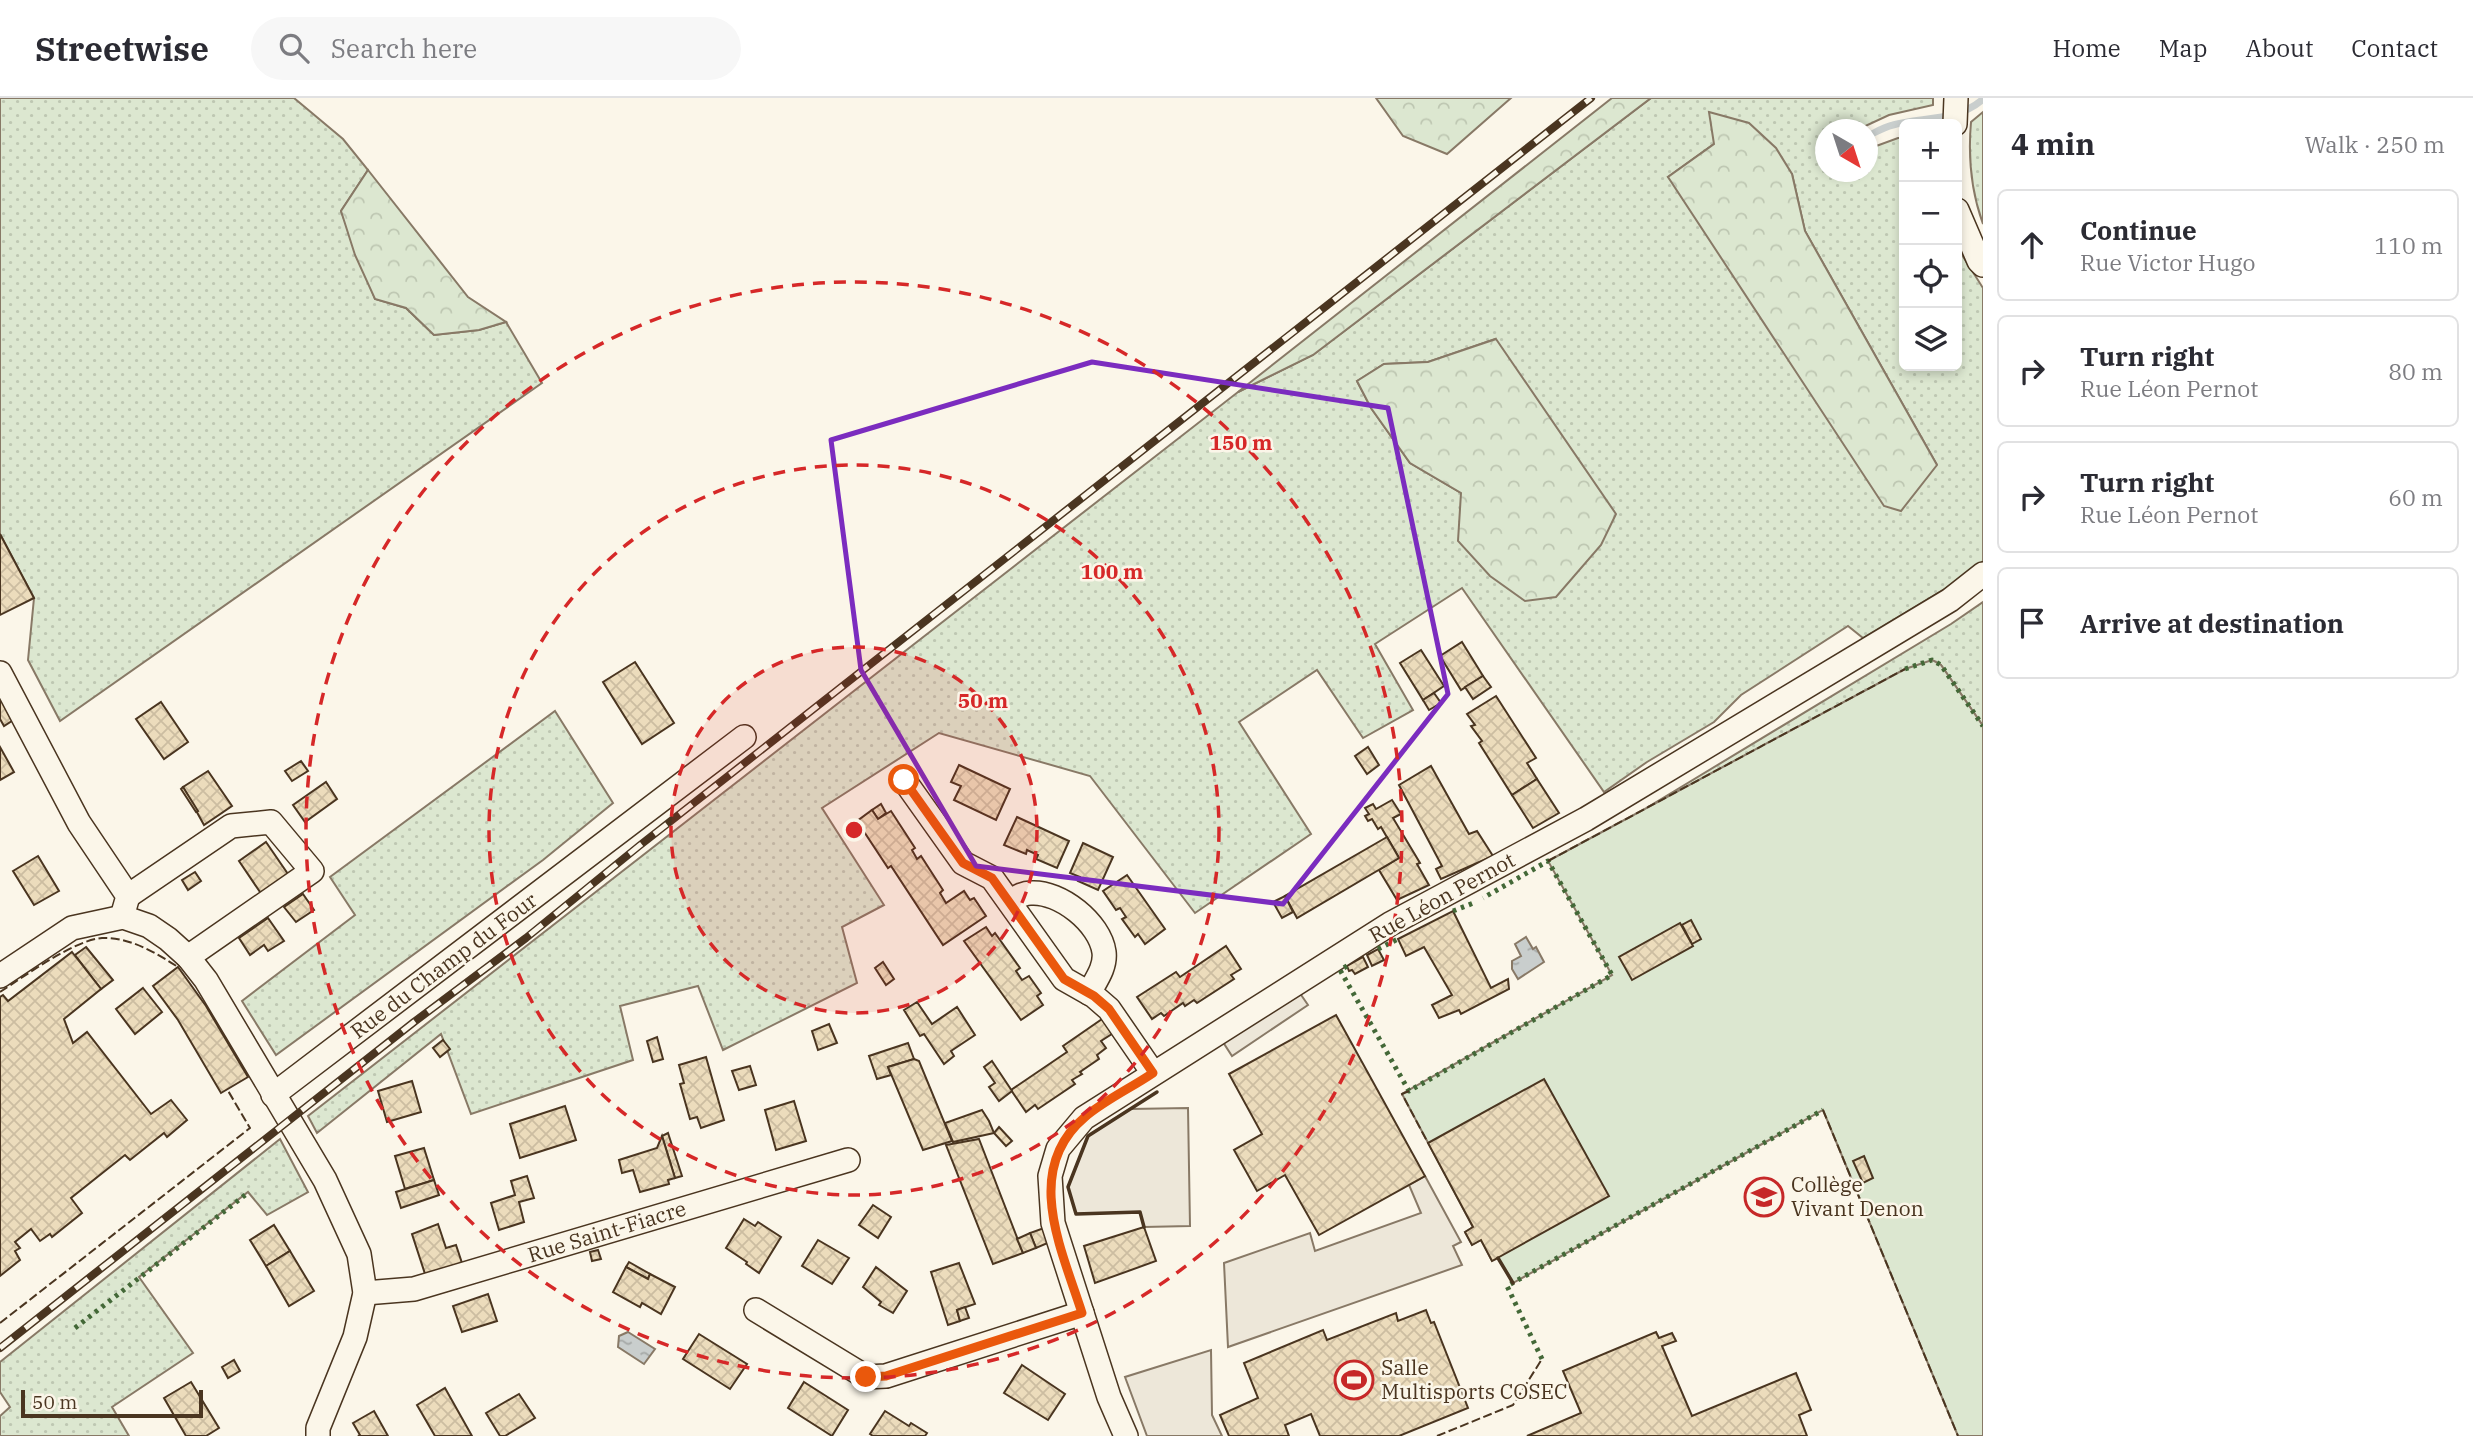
<!DOCTYPE html>
<meta charset="utf-8">
<style>
:root{--surface:#fff;--page:#f7f7f7;--text:#2b2b33;--muted:#7c7c81;--line:#e1e1e2}
body{margin:0;font-family:"IBM Plex Serif",serif;background:var(--page);color:var(--text)}
.controls{position:absolute;right:21px;top:21px;display:grid;overflow:hidden;border-radius:10px;box-shadow:0 4px 10px #0003}
.controls button{width:63px;height:63px;display:grid;place-items:center;padding:0;border:0;border-bottom:2px solid var(--line);background:var(--surface);color:var(--text);font:35px sans-serif}
.compass{position:absolute;left:1815px;top:21px;width:63px;height:63px;border-radius:50%;background:var(--surface);box-shadow:0 4px 10px #0003;rotate:141deg}
.scale{position:absolute;left:21px;bottom:18px;width:182px;box-sizing:border-box;padding-left:7px;border:4px solid #4a3520;border-top:0;font-size:19px;line-height:24px;white-space:nowrap;color:#4a3520;-webkit-text-stroke:5px #fbf6e9;paint-order:stroke}
.stop{position:absolute;width:21px;height:21px;margin:-16px;border:5px solid #ea580c;border-radius:50%;background:#fff}
.stop.end{background:#ea580c;border-color:#fff;box-shadow:0 2px 7px #0008}
.list{margin:0;padding:0;list-style:none}
h2{display:flex;justify-content:space-between;align-items:center;height:91px;margin:0;padding:0 28px;font-size:30px}
h2 small{font-size:23px;font-weight:400;color:var(--muted)}
.list li{display:grid;grid-template-columns:46px 1fr auto;gap:21px;align-items:center;box-sizing:border-box;height:112px;margin:0 14px 14px;padding:0 14px;border:2px solid var(--line);border-radius:10px}
.list b{display:block;font-size:26px;white-space:nowrap}
.list p{margin:0;font-size:23px;white-space:nowrap;color:var(--muted)}
.list em{font-size:23px;font-style:normal;color:var(--muted)}
.icon{flex:none;width:38px;height:38px;fill:none;stroke:currentColor;stroke-width:2;stroke-linecap:round;stroke-linejoin:round}
.map{position:relative;flex:none;width:1983px;height:1338px;overflow:hidden}
header{display:flex;align-items:center;gap:42px;box-sizing:border-box;height:98px;padding:0 35px;background:var(--surface);border-bottom:2px solid var(--line)}
header strong{font-size:33px}
nav{display:flex;gap:38px;margin-inline-start:auto;font-size:24px}
.search{width:490px;height:63px;background:var(--page);display:flex;align-items:center;gap:18px;box-sizing:border-box;padding:0 24px;border-radius:38px;color:var(--muted);font-size:26px}
main{display:flex}
aside{flex:1;background:var(--surface)}
.map>svg:first-child{display:block}
.grass{fill:url(#grass-dots);stroke:#887966;stroke-width:2;fill-rule:evenodd}
.forest{fill:url(#forest-crowns);stroke:#887966;stroke-width:2}
.park{fill:#dce7d0;stroke:#887966;stroke-width:2}
.parking{fill:#ede7d9;stroke:#887966;stroke-width:2}
.water{fill:url(#water-ripples);stroke:#887966;stroke-width:2}
.lines{fill:none;stroke-linecap:round;stroke-linejoin:round}
.stream{stroke:#c9cecd;stroke-width:7}
.building{fill:url(#building-cross-hatch);stroke:#4a3520;stroke-width:2}
.street-casing{stroke:#4a3520;stroke-width:26}
.street{stroke:#fbf6e9;stroke-width:23}
.rail-casing{stroke:#4a3520;stroke-width:8}
.rail{stroke:#fbf6e9;stroke-width:5;stroke-dasharray:16;stroke-linecap:butt}
.hedge{stroke:#436837;stroke-width:5;stroke-dasharray:3.5 5;stroke-linecap:butt}
.fence{stroke:#4a3520;stroke-width:2;stroke-dasharray:9 3.5;stroke-linecap:butt}
.wall{stroke:#4a3520;stroke-width:3.5}
.route{stroke:#ea580c;stroke-width:9}
.marked{fill:none;stroke:#7b2cbf;stroke-width:5;stroke-linejoin:round}
.ring{fill:none;stroke:#d62828;stroke-width:3.5;stroke-dasharray:12 9}
.labels{text-anchor:middle;stroke-width:5;stroke-linejoin:round;paint-order:stroke}
.street-label{font-size:21px;fill:#4a3520;stroke:#fbf6e9}
.poi-label{font-size:21px;fill:#4a3520;stroke:#fbf6e9;text-anchor:start}
.centre{fill:#d62828;stroke:#fbf6e9;stroke-width:3.5}
.ring-label{font-size:21px;text-anchor:middle;font-weight:bold;fill:#d62828;stroke:#fbf6e9;stroke-width:5;stroke-linejoin:round;paint-order:stroke}
</style>
<header>
<strong>Streetwise</strong>
<div class="search"><svg class="icon" aria-label="search" viewBox="0 0 24 24"><circle cx="10" cy="10" r="6"/><path d="M15 15l6 6"/></svg>Search here</div>
<nav><a>Home</a><a>Map</a><a>About</a><a>Contact</a></nav>
</header>
<main>
<div class="map">
<svg width="1983" height="1338" viewBox="0 0 1983 1338">
<defs>
<pattern id="grass-dots" width="8" height="8" patternUnits="userSpaceOnUse" patternTransform="scale(1.75)"><rect width="8" height="8" fill="#dce7d0"/><path d="M2 2h.1M6 6h.1" fill="none" stroke="#bec7b2" stroke-width="1.8" stroke-linecap="round"/></pattern>
<pattern id="forest-crowns" width="20" height="18" patternUnits="userSpaceOnUse" patternTransform="scale(1.75)"><rect width="20" height="18" fill="#dce7d0"/><path d="M2 6a3 3 0 1 1 6 0M12 15a3 3 0 1 1 6 0" fill="none" stroke="#bec7b2"/></pattern>
<pattern id="water-ripples" width="26" height="14" patternUnits="userSpaceOnUse" patternTransform="scale(1.75)"><rect width="26" height="14" fill="#c9cecd"/><path d="M2 4q2-2 4 0t4 0M15 11q2-2 4 0t4 0" fill="none" stroke="#a5a8a6"/></pattern>
<pattern id="building-cross-hatch" width="8" height="8" patternUnits="userSpaceOnUse" patternTransform="scale(1.75)"><rect width="8" height="8" fill="#ecdcbc"/><path d="M0 0l8 8M0 8l8-8" fill="none" stroke="#ccbda1"/></pattern>
</defs>
<rect width="100%" height="100%" fill="#fbf6e9"/>
<g class="grass">
<path d="M0,0h294l49,41 25,31 -27,41 34,88 31,9 28,27 45,-5 27,-8 36,61 -482,338 -32,-61 6,-62 -34,-64z"/>
<path d="M1651,0h282v7l-44,10 -30,14 -33,1 -1,16 -2,1 2,8 1,17h42v-23l30,-11h6v228h53v-119l26,41v273l-20,17 -100,60 -15,-12 -107,69 -27,27 -67,40 -43,30 -142,-204 -87,56 38,66 -50,28 -46,-68 -78,52 72,112 -116,79 -105,-137 -151,-43 -117,75 62,97 -42,22 15,56 -134,67 -25,-64 -78,20 13,54 -162,54 -30,-80 -124,99 -9,-17 930,-724 75,-37zM1714,46l78,30 13,57 132,234 -269,-288zM1495,241l-34,154 -51,-30 -39,-55 -14,-27 27,-17 44,-2z"/>
<path d="M1983,14v112c-12,-33 -15,-68 -12,-102z"/>
<path d="M1983,504v124l-42,-61 -9,-5 -284,147 303,-183z"/>
<path d="M555,613l58,92 -70,57 -267,195 -34,-54 113,-86 -25,-38z"/>
<path d="M280,1041l28,53 -41,23 -19,-23 -109,85 54,76 -81,54 17,29h-129v-20l10,-9 -10,-15v-30z"/>
</g>
<g class="forest">
<path d="M1376,0h135l-64,56 -44,-18z"/>
<path d="M1612,0h39l-338,257 -75,37z"/>
<path d="M1709,14l40,11 27,25 16,26 13,57 132,234 -36,46 -17,-5 -216,-329 46,-33z"/>
<path d="M368,72l100,127 38,25 -27,8 -45,5 -28,-27 -31,-9 -20,-44 -14,-44z"/>
<path d="M1496,241l120,175 -15,31 -45,52 -31,4 -35,-25 -32,-35 3,-48 -51,-30 -39,-55 -14,-27 27,-17 44,-2z"/>
</g>
<path class="park" d="M1932,562l9,5 42,61v710h-25l-135,-326 -310,173 -15,-25 -6,3 -11,-21 -9,5 -7,-13 8,-5 -71,-133 210,-119 -64,-114 357,-192z"/>
<g class="parking">
<path d="M1297,891l11,16 -76,51 -11,-17z"/>
<path d="M1188,1010l2,118 -46,1 -4,-15 -64,2 -8,-27 20,-51 42,-27z"/>
<path d="M1425,1078l36,66 -8,4 9,19 -234,82 -4,-84 86,-30 5,18 106,-38 -12,-28z"/>
<path d="M1211,1252l1,65 10,21h-75l-22,-59z"/>
</g>
<g class="water">
<path d="M1526,839l7,12 3,-2 8,15 -26,17 -6,-10v-8l9,-5 -6,-12z"/>
<path d="M628,1234l27,17 -11,15 -26,-17 1,-11z"/>
</g>
<g class="lines">
<g class="stream">
<path d="M1868,38c8,-4 16,-9 25,-11 30,-8 66,-4 90,-26"/>
<path d="M1824,63l2,-1"/>
</g>
</g>
<g class="building">
<path d="M0,436l34,64 -34,17z"/>
<path d="M1462,544l21,34 -22,14 -21,-34z"/>
<path d="M1421,552l23,36 -21,14 -23,-37z"/>
<path d="M635,564l39,61 -32,21 -39,-62z"/>
<path d="M1483,578l8,11 -18,12 -8,-12z"/>
<path d="M1434,595l7,10 -12,7 -6,-10z"/>
<path d="M1496,598l40,62 -9,5 10,16 -25,16 -33,-52 3,-2 -11,-15 4,-1 -8,-11z"/>
<path d="M4,601l11,20 -11,7 -4,-7v-18z"/>
<path d="M161,604l27,40 -24,17 -28,-40z"/>
<path d="M0,649l14,25 -14,8z"/>
<path d="M1368,649l11,18 -12,9 -12,-18z"/>
<path d="M301,663l7,10 -16,10 -7,-10z"/>
<path d="M959,667l51,24 -14,31 -42,-20 7,-14 -10,-4z"/>
<path d="M1431,668l38,68 8,-3 16,25 -52,23 -5,-10 6,-3 -43,-81z"/>
<path d="M208,673l24,35 -28,19 -21,-38z"/>
<path d="M1537,681l22,34 -26,15 -21,-33z"/>
<path d="M326,684l11,17 -32,23 -12,-17z"/>
<path d="M183,689l15,24 -2,1 -15,-23z"/>
<path d="M1392,702l9,14 -8,4 27,45 -3,1 12,21 -32,15 -18,-30 20,-12 -18,-31 -3,2 -6,-10 -4,2 -3,-5 4,-2 -4,-6 8,-4 3,5z"/>
<path d="M881,706l5,9 -8,6 -6,-9z"/>
<path d="M872,712l6,9 13,-8 24,37 -3,2 5,9 4,-3 22,34 -3,3 6,10 18,-12 6,9 4,-2 12,18 -43,29 -52,-79 -3,2 -31,-47z"/>
<path d="M1017,719l52,24 -12,27 -21,-9 2,-4 -11,-5 -1,4 -22,-9z"/>
<path d="M1387,739l12,21 -102,60 -12,-22z"/>
<path d="M266,744l24,35 -28,18 -23,-34z"/>
<path d="M1083,745l30,14 -15,33 -20,-9 2,-4 -10,-4z"/>
<path d="M38,758l21,35 -25,14 -21,-34z"/>
<path d="M195,774l6,9 -13,9 -6,-10z"/>
<path d="M1127,777l38,54 -20,15 -7,-10 -3,3 -13,-18 4,-2 -6,-9 -4,2 -13,-19z"/>
<path d="M303,796l11,16 -18,12 -12,-15z"/>
<path d="M1285,798l8,16 -11,6 -9,-16z"/>
<path d="M1453,813l38,77 17,-9 1,10 -48,25 -2,-4 -20,8 -7,-13 20,-10 -28,-48 -18,9 -8,-17z"/>
<path d="M268,820l16,23 -16,10 -4,-6 -14,10 -11,-17z"/>
<path d="M1691,822l10,19 -9,5 -10,-19z"/>
<path d="M1680,825l13,23 -61,34 -13,-23z"/>
<path d="M986,829l6,9 3,-3 25,35 -4,3 6,9 7,-4 12,17 -4,3 6,9 -22,15 -57,-79z"/>
<path d="M1226,848l15,23 -10,6 3,4 -37,24 -3,-3 -9,6 -2,-3 -19,13 -3,-3 -9,6 -15,-22 39,-25 4,5z"/>
<path d="M86,849l27,33 -12,9 -26,-34z"/>
<path d="M1378,851l6,11 -12,6 -5,-11z"/>
<path d="M72,854l29,37 -37,30 9,24 14,-11 64,82 20,-14 16,20 -20,17 -3,-4 -34,27 -5,-5 -54,43 11,15 -30,24 -2,-3 -10,7 -9,-12 -16,13 5,6 -5,3 5,9 -20,16v-279l3,-2 5,6z"/>
<path d="M1363,859l5,10 -13,7 -3,-4 -3,1 -2,-5z"/>
<path d="M883,864l11,17 -8,6 -11,-17z"/>
<path d="M178,869l28,39 42,71 -27,16 -43,-73 -25,-34z"/>
<path d="M143,890l19,24 -27,22 -19,-25z"/>
<path d="M917,904l15,22 25,-17 18,28 -24,16 3,5 -10,8 -20,-30 -4,2 -16,-26z"/>
<path d="M1336,917l89,161 -106,59 -34,-60 -28,16 -23,-41 28,-16 -33,-60z"/>
<path d="M1105,919l10,15 -14,9 5,7 -9,7 2,4 -19,13 2,2 -10,6 3,4 -37,25 -3,-4 -9,7 -15,-22 56,-38 -4,-6z"/>
<path d="M829,926l8,19 -19,7 -6,-19z"/>
<path d="M657,939l6,22 -10,3 -6,-21z"/>
<path d="M443,942l7,9 -10,8 -7,-9z"/>
<path d="M908,945l6,16 -26,8 3,8 -14,4 -8,-23z"/>
<path d="M706,959l18,63 -23,8 -4,-11 -7,2 -10,-35 4,-1 -5,-18z"/>
<path d="M914,961l5,2 33,80 -29,9 -35,-83z"/>
<path d="M992,963l20,30 -13,10 -10,-14 6,-4 -11,-16z"/>
<path d="M750,968l6,19 -17,5 -7,-19z"/>
<path d="M1544,981l65,117 -117,65 -11,-21 -9,5 -7,-13 8,-5 -45,-84z"/>
<path d="M412,983l9,31 -34,10 -9,-31z"/>
<path d="M794,1003l12,40 -30,9 -11,-40z"/>
<path d="M565,1008l11,34 -56,18 -10,-34z"/>
<path d="M982,1012l7,11 5,12 -41,9 -8,-19z"/>
<path d="M999,1029l13,14 -6,5 -12,-13z"/>
<path d="M668,1035l14,43 -7,2 -13,-42z"/>
<path d="M662,1038l13,42 -7,2 1,4 -29,8 -7,-22 -11,3 -3,-13 38,-12z"/>
<path d="M979,1041l44,114 -30,11 -47,-119z"/>
<path d="M424,1050l10,32 -29,9 -10,-33z"/>
<path d="M1864,1058l9,22 -10,5 -10,-22z"/>
<path d="M527,1078l7,22 -15,4 5,20 -25,8 -8,-27 24,-8 -4,-14z"/>
<path d="M434,1082l5,15 -38,13 -5,-16z"/>
<path d="M873,1107l18,12 -13,21 -19,-13z"/>
<path d="M744,1121l11,7 3,-4 23,15 -22,36 -13,-9 1,-2 -21,-14z"/>
<path d="M438,1126l8,24 10,-3 7,21 -37,11 -14,-43z"/>
<path d="M274,1127l16,26 -24,15 -16,-26z"/>
<path d="M1144,1129l12,34 -61,22 -11,-37z"/>
<path d="M1044,1130l6,14 -14,6 -6,-15z"/>
<path d="M1030,1135l6,15 -13,5 -6,-14z"/>
<path d="M818,1142l31,18 -17,26 -30,-18z"/>
<path d="M598,1152l3,9 -9,2 -2,-9z"/>
<path d="M290,1153l24,40 -25,15 -23,-40z"/>
<path d="M629,1164l21,12 -2,5 -22,-12z"/>
<path d="M959,1165l16,41 -18,6 3,11 -12,4 -17,-53z"/>
<path d="M626,1169l22,12 2,-5 25,13 -14,27 -19,-11 -2,4 -27,-15z"/>
<path d="M876,1169l31,24 -14,22 -14,-8 2,-3 -18,-15z"/>
<path d="M488,1196l9,27 -35,11 -9,-26z"/>
<path d="M965,1209l4,11 -9,3 -3,-11z"/>
<path d="M1426,1212l5,13 3,-1 34,86 -69,28h-79l-9,-22 -26,11 4,11h-60l-9,-21 38,-17 -14,-35 79,-33 4,10 69,-27 2,8z"/>
<path d="M1656,1234l3,6 13,-5 4,8 -14,5 30,70 104,-43 15,37 -12,5 8,21h-280l54,-23 -18,-42z"/>
<path d="M699,1236l48,30 -17,25 -47,-30z"/>
<path d="M234,1262l6,11 -12,7 -6,-11z"/>
<path d="M1022,1267l43,29 -17,26 -44,-27z"/>
<path d="M191,1284l28,46 -13,8h-20l-22,-38z"/>
<path d="M804,1284l44,28 -16,26 -44,-28z"/>
<path d="M445,1290l27,48h-37l-18,-31z"/>
<path d="M519,1296l16,24 -30,18h-5l-14,-23z"/>
<path d="M374,1313l14,25h-30l2,-1 -7,-12z"/>
<path d="M885,1313l24,15 2,-3 16,10 -2,3h-52l-3,-2z"/>
</g>
<g class="lines">
<defs>
<g id="street">
<path d="M1955,26l1,-26"/>
<path d="M1957,112l22,51 4,4"/>
<path d="M0,575l79,150 49,73 -4,14"/>
<path d="M904,682l59,83 29,15 72,101 30,17 15,13 44,64"/>
<path d="M128,798l103,-70 40,-4 41,49 -124,86"/>
<path d="M1010,803c7,-4 13,-8 21,-8 29,-2 69,30 73,59 2,15 -8,28 -15,41"/>
<path d="M0,878l72,-48 51,-11 26,9 19,13 20,18 18,23 119,200 34,74 6,39 -10,44 -37,91v8"/>
<path d="M273,997l471,-358"/>
<path d="M365,1195l49,-4 434,-129"/>
<path d="M756,1212l110,67 20,-1 196,-63"/>
<path d="M1126,1338l-17,-39 -56,-174 -3,-47 8,-27 26,-31 306,-194 196,-105 364,-219 33,-26"/>
</g>
</defs>
<use href="#street" class="street-casing"/>
<use href="#street" class="street"/>
<defs>
<path id="rail" d="M0,1250l414,-326 112,-84 113,-92 952,-748"/>
</defs>
<use href="#rail" class="rail-casing"/>
<use href="#rail" class="rail"/>
<g class="hedge">
<path d="M1905,571l27,-9 9,5 42,61"/>
<path d="M1453,813l23,-9"/>
<path d="M1378,851l20,-10"/>
<path d="M1347,868l-7,4 69,121 203,-116 -64,-114 -65,37"/>
<path d="M75,1230l174,-136"/>
<path d="M1542,1261l-35,-73 316,-176"/>
</g>
<g class="fence">
<path d="M1548,763l357,-192"/>
<path d="M0,894c25,-16 74,-52 102,-54 28,-1 54,15 76,29"/>
<path d="M1409,993l-7,3 26,49"/>
<path d="M1823,1012l135,326"/>
<path d="M0,1225l250,-195 -23,-39"/>
<path d="M1437,1338l76,-31 29,-46"/>
</g>
<g class="wall">
<path d="M1144,1129l-4,-15 -64,2 -8,-27 20,-51 69,-44"/>
<path d="M1498,1160l15,25"/>
</g>
</g>
<g class="lines">
<path class="route" d="M866,1279l20,-1 196,-63c-20,-63 -60,-143 3,-196 20,-17 46,-29 68,-44l-44,-64 -15,-13 -30,-17 -72,-101 -29,-15 -59,-83"/>
</g>
<path class="marked" d="M1092,264l296,46 60,286 -165,210 -307,-38 -115,-196 -30,-230z"/>
<circle cx="854" cy="732" r="183" fill="#d62828" fill-opacity=".12"/>
<g class="ring">
<circle cx="854" cy="732" r="183"/>
<circle cx="854" cy="732" r="365"/>
<circle cx="854" cy="732" r="548"/>
</g>
<defs>
<symbol id="school-ring" viewBox="-11 -11 22 22"><circle r="9.5" fill="#fbf6e9" stroke="#c62828" stroke-width="1.5"/><path d="M0-5L7-2L0 1L-7-2ZM-4 1L0 2.5L4 1V4Q0 6-4 4Z" fill="#c62828"/></symbol>
<symbol id="stadium-ring" viewBox="-11 -11 22 22"><circle r="9.5" fill="#fbf6e9" stroke="#c62828" stroke-width="1.5"/><path d="M0-5a6.5 5 0 1 0 0 10a6.5 5 0 1 0 0-10ZM-3.5-1.8h7v3.6h-7Z" fill="#c62828"/></symbol>
</defs>
<g fill-rule="evenodd">
<use href="#school-ring" x="1742" y="1077" width="44" height="44"/>
<use href="#stadium-ring" x="1332" y="1260" width="44" height="44"/>
</g>
<g class="labels">
<g class="street-label">
<text transform="translate(1442 800) rotate(-29)" y="7">Rue Léon Pernot</text>
<text transform="translate(444 868) rotate(-37)" y="7">Rue du Champ du Four</text>
<text transform="translate(607 1134) rotate(-17)" y="7">Rue Saint-Fiacre</text>
</g>
<g class="poi-label">
<text x="1791" y="1094">Collège<tspan x="1791" dy="24">Vivant Denon</tspan></text>
<text x="1381" y="1277">Salle<tspan x="1381" dy="24">Multisports COSEC</tspan></text>
</g>
</g>
<circle cx="854" cy="732" r="10" class="centre"/>
<g class="ring-label">
<text x="1241" y="352">150 m</text>
<text x="1112" y="481">100 m</text>
<text x="983" y="610">50 m</text>
</g>
</svg>
<div class="controls">
<button>+</button>
<button>−</button>
<button><svg class="icon" aria-label="locate" viewBox="0 0 24 24"><circle cx="12" cy="12" r="6"/><path d="M12 2v4M12 18v4M2 12h4M18 12h4"/></svg></button>
<button><svg class="icon" aria-label="layers" viewBox="0 0 24 24"><path d="M12 4l9 5-9 5-9-5zM3 14l9 5 9-5"/></svg></button>
</div>
<svg class="compass" viewBox="-18 -18 36 36"><path d="M0-13l5 13h-10z" fill="#e53935"/><path d="M0 13l5-13h-10z" fill="#7c7c81"/></svg>
<div class="scale">50 m</div>
<div class="stop" style="left:904px;top:682px"></div>
<div class="stop end" style="left:866px;top:1279px"></div>
</div>
<aside>
<h2>4 min<small>Walk · 250 m</small></h2>
<ul class="list">
<li><svg class="icon" aria-label="ahead" viewBox="0 0 24 24"><path d="M12 20V5M6 11l6-6 6 6"/></svg><div><b>Continue</b><p>Rue Victor Hugo</p></div><em>110 m</em></li>
<li><svg class="icon" aria-label="right" viewBox="0 0 24 24"><path d="M7 20v-9h11M14 6l5 5-5 5"/></svg><div><b>Turn right</b><p>Rue Léon Pernot</p></div><em>80 m</em></li>
<li><svg class="icon" aria-label="right" viewBox="0 0 24 24"><path d="M7 20v-9h11M14 6l5 5-5 5"/></svg><div><b>Turn right</b><p>Rue Léon Pernot</p></div><em>60 m</em></li>
<li><svg class="icon" aria-label="arrive" viewBox="0 0 24 24"><path d="M6 21V4h12l-3 4 3 4H6"/></svg><div><b>Arrive at destination</b></div></li>
</ul>
</aside>
</main>
